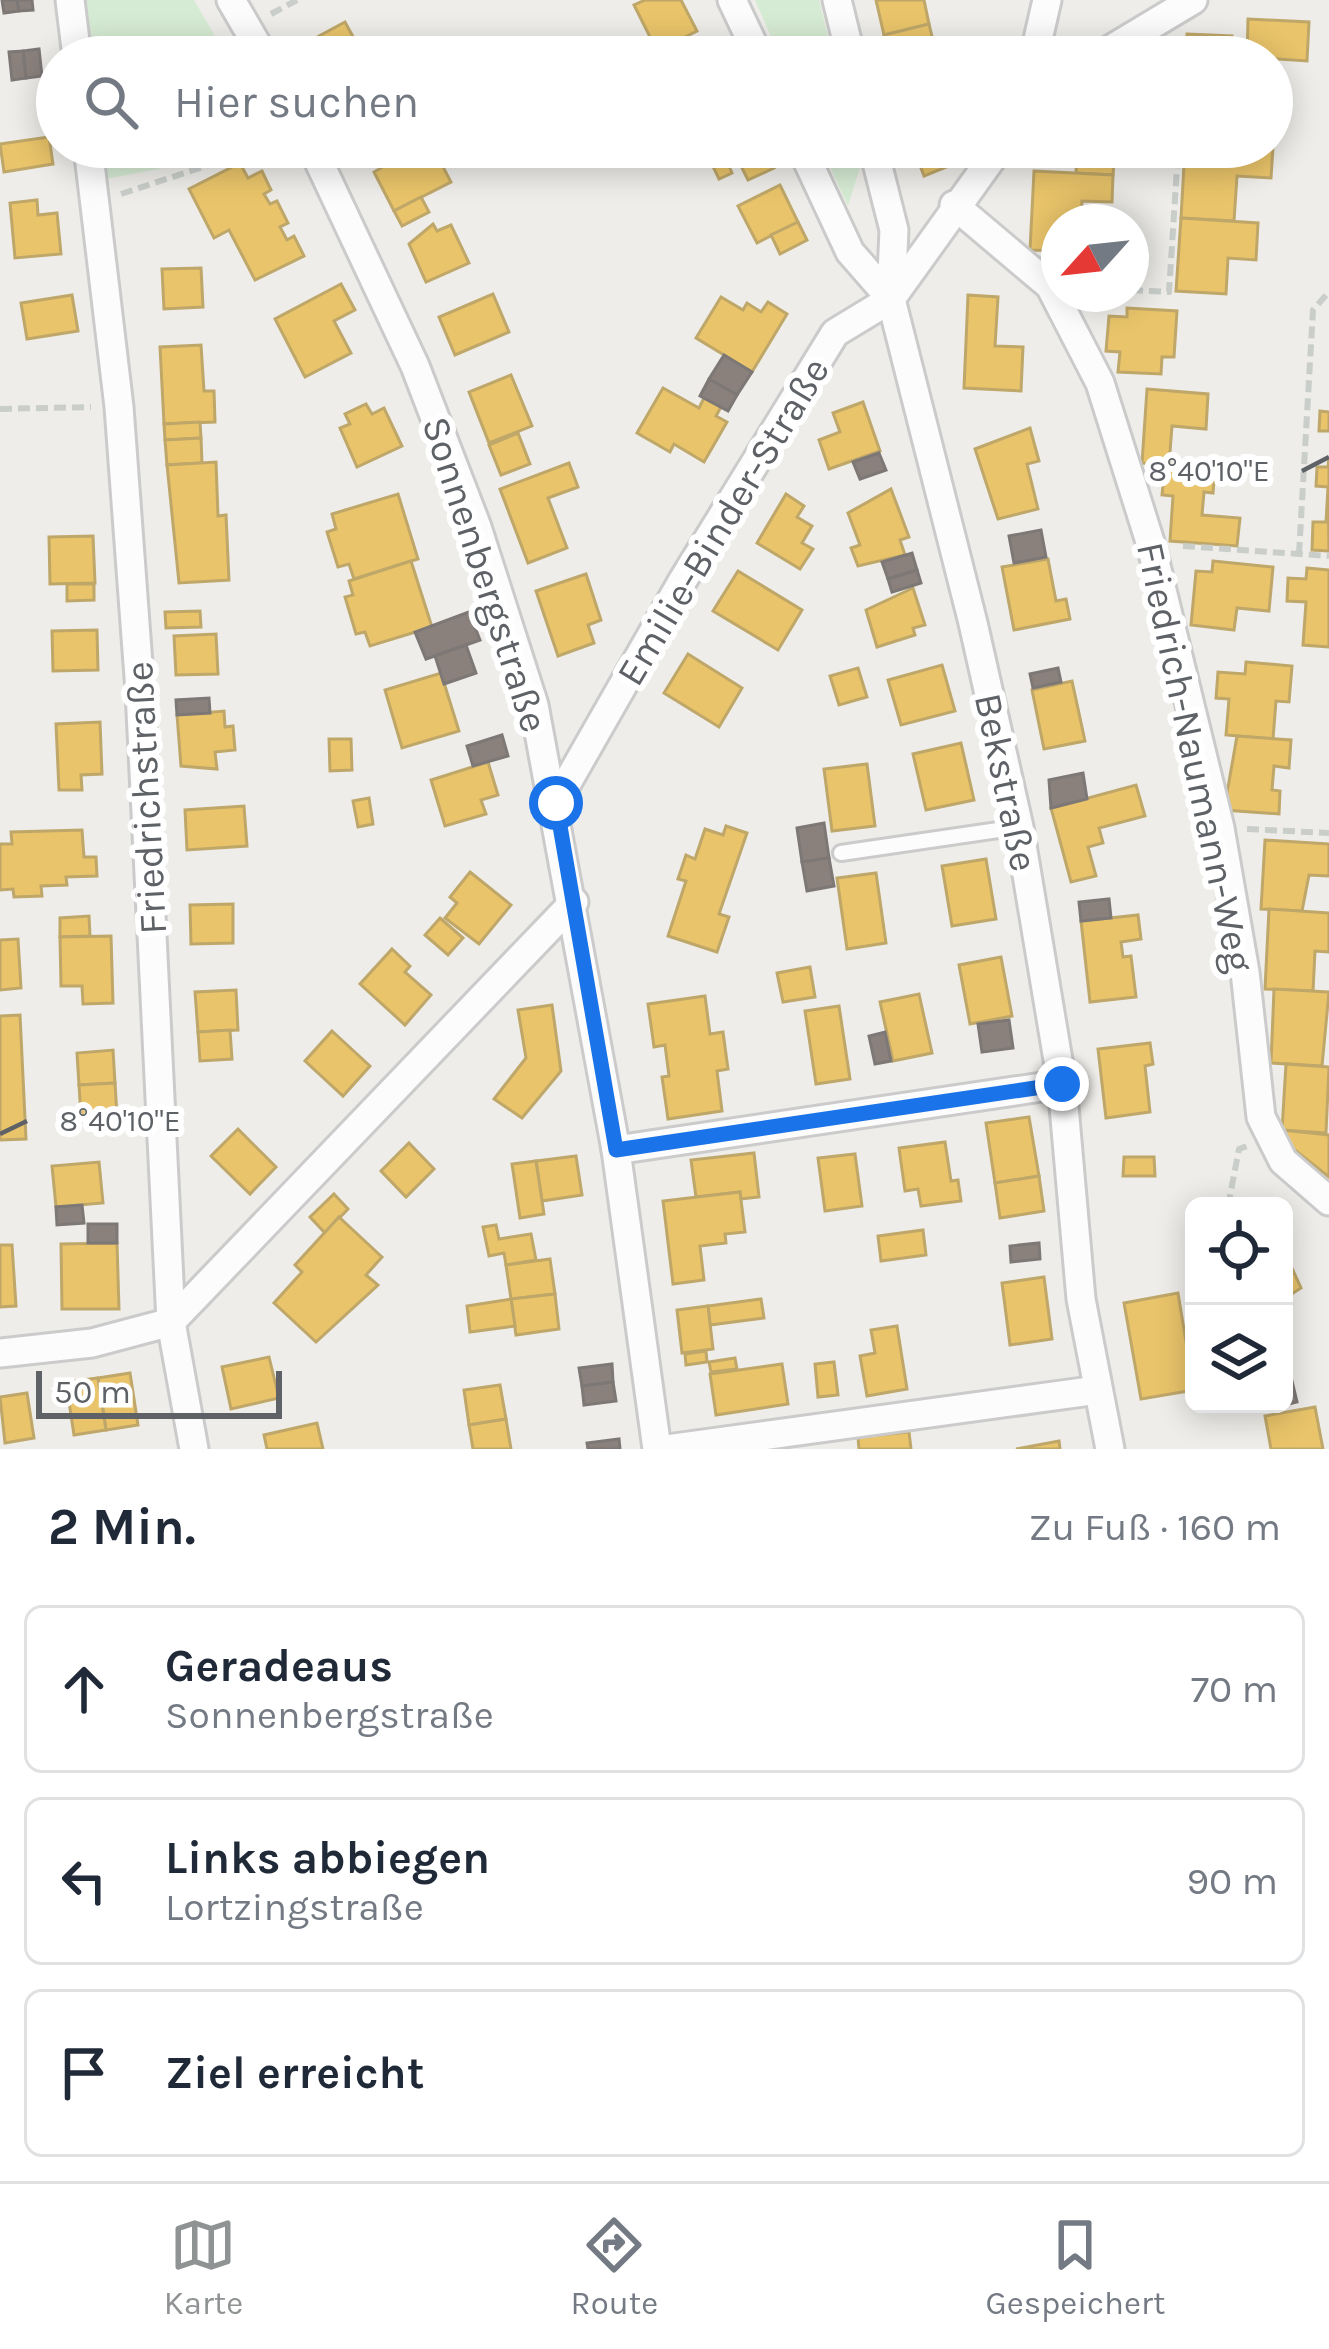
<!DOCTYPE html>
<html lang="de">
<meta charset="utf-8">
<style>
:root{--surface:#fff;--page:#f2f2f3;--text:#1f2937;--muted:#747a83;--line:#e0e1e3;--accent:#909394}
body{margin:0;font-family:Karla,sans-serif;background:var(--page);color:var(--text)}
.controls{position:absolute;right:36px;bottom:36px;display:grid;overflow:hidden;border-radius:18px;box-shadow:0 6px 30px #0003}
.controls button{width:108px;height:108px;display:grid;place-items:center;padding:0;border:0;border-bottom:3px solid var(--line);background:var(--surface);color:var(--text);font:60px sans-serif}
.compass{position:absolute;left:1041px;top:204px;width:108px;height:108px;border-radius:50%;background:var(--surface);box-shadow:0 6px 30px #0003;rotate:243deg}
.scale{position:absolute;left:36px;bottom:30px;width:246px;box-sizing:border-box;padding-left:12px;border:6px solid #5e6267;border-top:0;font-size:33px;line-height:42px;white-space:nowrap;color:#5e6267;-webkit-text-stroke:9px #fff;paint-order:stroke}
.stop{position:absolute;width:36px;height:36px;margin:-27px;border:9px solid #1a73e8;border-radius:50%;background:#fff}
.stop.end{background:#1a73e8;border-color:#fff;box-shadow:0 3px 12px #0008}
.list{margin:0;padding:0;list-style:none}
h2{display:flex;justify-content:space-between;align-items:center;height:156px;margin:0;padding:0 48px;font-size:51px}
h2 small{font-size:39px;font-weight:400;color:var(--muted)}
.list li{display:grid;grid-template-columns:78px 1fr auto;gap:36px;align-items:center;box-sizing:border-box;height:168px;margin:0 24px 24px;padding:0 24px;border:3px solid var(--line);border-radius:18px}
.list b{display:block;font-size:45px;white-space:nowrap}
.list p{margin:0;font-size:39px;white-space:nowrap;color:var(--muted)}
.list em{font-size:39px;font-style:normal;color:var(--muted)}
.icon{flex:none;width:66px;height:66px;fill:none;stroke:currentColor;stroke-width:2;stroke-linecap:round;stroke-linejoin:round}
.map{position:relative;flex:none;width:1329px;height:1449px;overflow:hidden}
.search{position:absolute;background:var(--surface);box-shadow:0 6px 30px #0003;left:36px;right:36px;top:36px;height:132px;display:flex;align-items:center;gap:30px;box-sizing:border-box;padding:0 42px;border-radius:66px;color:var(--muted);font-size:45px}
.sheet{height:732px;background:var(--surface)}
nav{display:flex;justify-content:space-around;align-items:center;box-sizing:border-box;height:168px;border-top:3px solid var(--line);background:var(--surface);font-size:33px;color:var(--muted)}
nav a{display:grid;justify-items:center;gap:6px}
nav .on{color:var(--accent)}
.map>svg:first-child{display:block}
.green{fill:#d6ebd4}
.homes{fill:#e9c46a;stroke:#bfa769;stroke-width:3}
.industry{fill:#8a817c;stroke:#7d7876;stroke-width:3}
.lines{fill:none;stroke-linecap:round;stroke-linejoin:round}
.lane-casing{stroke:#cbcbcb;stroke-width:20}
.street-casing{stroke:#cbcbcb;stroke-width:33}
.path{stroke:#c9cecb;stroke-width:6;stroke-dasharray:12 6;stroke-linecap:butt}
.lane{stroke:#fcfcfc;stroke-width:14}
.street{stroke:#fcfcfc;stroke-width:27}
.route{stroke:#1a73e8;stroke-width:15}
.ticks{fill:none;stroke:#5e6267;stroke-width:4.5}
.labels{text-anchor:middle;stroke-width:12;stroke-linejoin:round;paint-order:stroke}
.street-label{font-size:39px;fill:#5e6267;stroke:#fff}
.ticks-label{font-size:30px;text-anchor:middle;fill:#5e6267;stroke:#fff;stroke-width:12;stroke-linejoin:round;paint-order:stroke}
</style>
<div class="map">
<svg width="1329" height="1449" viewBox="0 0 1329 1449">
<rect width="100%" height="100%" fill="#eeede9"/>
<g class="green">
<path d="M83,0h111l33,57h-137z"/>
<path d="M755,0h64l14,57h-53z"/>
<path d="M102,147h171l-167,32z"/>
<path d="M821,147h34l5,20 -12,39z"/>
</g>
<g class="homes">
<path d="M645,0h36l16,31 -40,20 -23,-46z"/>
<path d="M876,0h48l5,24 -45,11z"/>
<path d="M1248,19l61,3 -2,39 -60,-4z"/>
<path d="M345,22l19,35h-50l-8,-14z"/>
<path d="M929,24l8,33h-48l-5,-22z"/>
<path d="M1187,34l45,2 -1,21h-75v-10l30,2z"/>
<path d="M717,43l7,14h-35z"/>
<path d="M49,137l4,27 -49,8 -4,-28z"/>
<path d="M422,147l10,18 8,-4 11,21 -57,29 -20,-39 7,-4 -6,-11 14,-7 6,11z"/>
<path d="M720,147h45l2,6 -38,13 3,7 -13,6 -11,-23z"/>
<path d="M913,147h55v1l-23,8 4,10 -25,10z"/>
<path d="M1077,147h38l-2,28 -37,-2z"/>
<path d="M1185,147h88l-2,31 -34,-2 -3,45 -53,-3z"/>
<path d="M767,153l7,15 -26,12 -7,-14z"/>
<path d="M240,163l8,15 14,-7 9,19 -7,4 6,10 7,-3 11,22 -8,4 7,13 7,-4 10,20 -49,24 -26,-50 -15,8 -25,-49z"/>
<path d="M1034,171l79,4 -1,27 -30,-1 -1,21h-22v29l-29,-1z"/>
<path d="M780,185l18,37 -41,21 -19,-37z"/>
<path d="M421,197l8,15 -27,14 -8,-15z"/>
<path d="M37,200l1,15 19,-2 4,41 -46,4 -5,-55z"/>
<path d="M1181,218l77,5 -2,37 -28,-2 -2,36 -50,-3z"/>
<path d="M798,222l9,18 -27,14 -9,-19z"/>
<path d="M433,224l4,7 14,-6 18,38 -43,19 -17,-38z"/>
<path d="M201,268l2,39 -39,2 -2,-40z"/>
<path d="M341,284l14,26 -21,11 17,32 -46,24 -30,-58z"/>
<path d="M493,294l16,38 -54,23 -16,-38z"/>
<path d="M72,295l6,36 -51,8 -6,-36z"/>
<path d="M968,295l30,2 -3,49 28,1 -2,44 -57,-3z"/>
<path d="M721,297l22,13 4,-7 14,9 7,-10 19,12 -35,58 -56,-34z"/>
<path d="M1127,308l50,3 -3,46h-12l-1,17 -43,-2 2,-20 -14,-1 3,-35 18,1z"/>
<path d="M201,345l3,46h10l1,31 -51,2 -4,-77z"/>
<path d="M511,375l21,51 -43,17 -20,-51z"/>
<path d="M663,388l36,20 5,-10 17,9 -5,9 11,6 -23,40 -30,-18 -4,8 -33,-19z"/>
<path d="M1147,389l61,5 -2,35 -34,-3 -3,39 -27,-2z"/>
<path d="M863,402l17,49 -51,18 -10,-29 21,-8 -7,-19z"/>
<path d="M366,404l6,10 12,-6 18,38 -45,21 -17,-39 10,-4 -5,-10z"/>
<path d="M1320,411l9,1v19h-10z"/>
<path d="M200,422l1,16 -36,2 -1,-16z"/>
<path d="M1030,428l9,33 -12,3 11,45 -40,10 -23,-70z"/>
<path d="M518,433l12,31 -29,11 -12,-30z"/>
<path d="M201,438l1,25 -35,2 -2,-25z"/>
<path d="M1329,457v30l-13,-1 1,-19h11z"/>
<path d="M216,462l2,54 8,-1 3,65 -50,3 -12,-118z"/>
<path d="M569,463l9,24 -30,11 19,50 -39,15 -28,-74z"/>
<path d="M1165,465l50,4 -2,24 -9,-1 -2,23 38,3 -3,28 -67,-5 3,-45 -11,-1z"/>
<path d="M1328,487l1,64 -17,-1 1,-28h13z"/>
<path d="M891,489l18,48 -9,3 5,15 -47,11 -7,-18 9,-3 -12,-32z"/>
<path d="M398,494l20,65 -64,20 -5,-15 -11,3 -11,-35 9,-3 -4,-15z"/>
<path d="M786,494l18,12 -7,11 15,9 -10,17 11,6 -13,20 -43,-26z"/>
<path d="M93,536l2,47 -45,1 -1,-47z"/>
<path d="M1048,559l8,42 10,-2 4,20 -56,11 -12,-63z"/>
<path d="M411,561l21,66 -62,19 -5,-14 -9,2 -11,-37 8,-2 -4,-14z"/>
<path d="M1213,561l60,6 -4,44 -32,-3 -3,22 -43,-5 5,-54 16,1z"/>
<path d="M1307,568l22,2v77l-26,-2 3,-43 -19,-1 1,-23 18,1z"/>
<path d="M738,571l64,39 -24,40 -65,-39z"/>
<path d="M586,574l15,46 -13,5 6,18 -36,13 -22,-65z"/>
<path d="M67,584h27v16l-27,1z"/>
<path d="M913,588l12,37 -12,3 2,7 -38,12 -11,-37z"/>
<path d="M200,611l1,16 -35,1 -1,-16z"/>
<path d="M97,630l1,40 -45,1 -1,-40z"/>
<path d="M216,634l2,40 -42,1 -2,-39z"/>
<path d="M688,654l54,34 -23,39 -55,-34z"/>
<path d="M1246,662l46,4 -3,36 -13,-1 -3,38 -47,-4 3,-36 -13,-1 2,-26 27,2z"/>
<path d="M942,665l13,46 -54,14 -13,-45z"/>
<path d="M858,668l9,29 -28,8 -9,-29z"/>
<path d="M441,673l18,58 -57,17 -17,-58z"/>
<path d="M1072,681l13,60 -41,8 -12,-59z"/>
<path d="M224,711l1,16 8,-1 2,24 -20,2 2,17 -36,-3 -4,-51z"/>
<path d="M100,722l2,52 -21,1 1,15h-23l-3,-66z"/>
<path d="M1237,736l54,4 -2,28 -15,-2 -2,24 8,1 -1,23 -55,-4z"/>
<path d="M329,739h22l1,31 -22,1z"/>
<path d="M961,743l13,57 -48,10 -13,-56z"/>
<path d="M488,762l10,33 -17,5 5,14 -41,12 -14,-46z"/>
<path d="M867,764l8,62 -43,5 -8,-62z"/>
<path d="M1136,785l9,31 -46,12 4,15 -15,4 8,29 -25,6 -20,-74z"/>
<path d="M369,798l4,26 -15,3 -5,-26z"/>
<path d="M244,806l3,40 -60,4 -2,-40z"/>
<path d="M726,826l21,7 -28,81 10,3 -12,35 -49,-16 18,-55 -8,-2 8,-24 9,4 10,-30 18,6z"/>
<path d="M82,830l2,27h12l1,19 -31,1 1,8 -26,1 1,10 -28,1 -1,-8 -13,1v-46h12l-1,-12z"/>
<path d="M1265,840l64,4v32l-20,-1 -7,36 -41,-2z"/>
<path d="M986,859l10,60 -44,7 -10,-60z"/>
<path d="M470,872l41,33 -32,39 -34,-26 12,-15 -7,-6z"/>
<path d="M876,873l10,70 -39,6 -10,-71z"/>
<path d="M233,904v39l-42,1 -1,-39z"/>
<path d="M1269,909l60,4v39l-14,-1 -2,40 -48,-2z"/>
<path d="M1138,915l3,24 -20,3 2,15 8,-1 5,41 -46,5 -9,-81z"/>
<path d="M89,916l1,20 -30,1v-19z"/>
<path d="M440,918l23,20 -15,17 -23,-20z"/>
<path d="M111,936l2,67 -30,1 -1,-18h-21l-1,-49z"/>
<path d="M18,939l3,49 -21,2v-50z"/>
<path d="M392,949l18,17 -5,6 26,23 -26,30 -45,-41z"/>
<path d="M1001,957l11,59 -42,8 -11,-59z"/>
<path d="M810,967l5,30 -32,5 -6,-29z"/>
<path d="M1274,989l55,3 -7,74 -51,-3z"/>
<path d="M236,990l2,40 -40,2 -3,-40z"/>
<path d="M919,994l13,59 -39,8 -13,-59z"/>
<path d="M705,996l5,38 13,-2 5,37 -11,2 5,40 -54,8 -6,-42 7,-1 -4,-31 -11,2 -6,-43z"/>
<path d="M552,1005l9,66 -39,47 -28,-19 32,-41 -8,-48z"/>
<path d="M839,1006l11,73 -34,5 -11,-73z"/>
<path d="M20,1015l6,124 -26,1v-124z"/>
<path d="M230,1030l2,29 -32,2 -2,-29z"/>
<path d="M332,1031l38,35 -27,30 -38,-35z"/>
<path d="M1150,1043l3,21 -8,2 5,46 -44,6 -8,-69z"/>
<path d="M113,1050l2,33 -36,2 -2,-32z"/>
<path d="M1286,1064l43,3 -3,66 -44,-3z"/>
<path d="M115,1083l2,32 -36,2 -2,-32z"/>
<path d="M1029,1117l10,59 -44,7 -9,-60z"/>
<path d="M238,1129l38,38 -26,27 -39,-38z"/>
<path d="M1282,1130l47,5v42l-57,-45z"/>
<path d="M945,1142l6,39 7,-1 3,21 -40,5 -3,-17 -13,2 -6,-43z"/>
<path d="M409,1143l25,26 -28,28 -25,-26z"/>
<path d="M754,1153l5,44 -19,2v-7l-44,5 -5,-37z"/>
<path d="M855,1154l7,52 -37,5 -7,-53z"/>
<path d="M576,1156l6,39 -40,6 -6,-40z"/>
<path d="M1124,1157h30l1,19h-32z"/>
<path d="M536,1161l8,53 -24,4 -8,-54z"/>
<path d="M99,1162l4,41 -47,4 -4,-41z"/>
<path d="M1039,1176l5,35 -44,7 -5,-35z"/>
<path d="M740,1192l5,40 -20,2 1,9 -26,3 4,34 -31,4 -10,-83z"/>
<path d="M334,1194l14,15 -23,24 -15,-16z"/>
<path d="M339,1217l43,40 -16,18 12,10 -62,57 -42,-39 28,-31 -7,-7z"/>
<path d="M496,1225l3,14 32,-5 5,26 -30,5 -2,-12 -15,3 -6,-29z"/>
<path d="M923,1230l3,25 -45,6 -3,-25z"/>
<path d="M117,1243l2,66h-57l-1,-65z"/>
<path d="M0,1245h12l4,61 -16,1z"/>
<path d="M550,1259l5,35 -44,5 -5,-34z"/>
<path d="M1291,1266l10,22 -17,11v-30z"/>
<path d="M1044,1277l8,62 -42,6 -8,-62z"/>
<path d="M1178,1293l16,97 -53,9 -17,-96z"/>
<path d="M555,1294l4,35 -43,6 -5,-36z"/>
<path d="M511,1299l4,27 -45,6 -3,-26z"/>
<path d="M761,1299l3,19 -54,7 -2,-19z"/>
<path d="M708,1306l5,43 -31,4 -5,-43z"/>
<path d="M897,1326l10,63 -40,7 -7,-40 15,-3 -4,-23z"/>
<path d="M706,1351l1,11 -21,3 -1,-11z"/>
<path d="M269,1357l10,41 -48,11 -9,-42z"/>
<path d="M735,1358l2,11 -26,3 -2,-10z"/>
<path d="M834,1362l4,33 -20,2 -3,-33z"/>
<path d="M782,1364l6,40 -72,11 -6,-41z"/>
<path d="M130,1373l8,52 -32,5 -8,-52z"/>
<path d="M98,1378l8,52 -32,5 -8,-53z"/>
<path d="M500,1385l6,34 -37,6 -5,-35z"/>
<path d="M27,1393l7,45 -29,5 -5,-46z"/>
<path d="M1315,1407l8,42h-52l-6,-33z"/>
<path d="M506,1419l5,30h-38l-4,-24z"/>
<path d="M317,1423l6,26h-56l-3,-14z"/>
<path d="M909,1432l2,17h-52l-1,-12z"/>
<path d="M1059,1441l1,8h-44z"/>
</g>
<g class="industry">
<path d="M2,0h15l2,11 -15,2z"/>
<path d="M17,0h15l1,10 -14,1z"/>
<path d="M39,49l3,27 -16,2 -3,-27z"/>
<path d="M23,51l3,27 -14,2 -3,-28z"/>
<path d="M724,355l28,17 -15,23 -28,-16z"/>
<path d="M709,379l28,16 -9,16 -28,-15z"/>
<path d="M879,453l7,17 -26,9 -7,-17z"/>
<path d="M1041,530l5,27 -32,6 -5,-27z"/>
<path d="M912,553l5,17 -29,9 -6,-17z"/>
<path d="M917,570l4,13 -29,9 -4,-13z"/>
<path d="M469,612l11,28 -54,19 -11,-27z"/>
<path d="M466,645l10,28 -32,11 -9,-28z"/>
<path d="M1058,668l3,14 -28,6 -3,-14z"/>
<path d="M209,698l1,15 -33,2 -1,-15z"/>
<path d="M502,735l6,21 -35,10 -6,-20z"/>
<path d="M1083,773l4,26 -36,9 -2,-28z"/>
<path d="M824,823l5,35 -27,4 -5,-34z"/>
<path d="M829,858l5,28 -27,5 -5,-29z"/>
<path d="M1109,899l2,19 -30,3 -2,-19z"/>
<path d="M1009,1020l4,28 -31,4 -4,-28z"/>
<path d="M885,1032l6,29 -16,3 -6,-28z"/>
<path d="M82,1205l2,18 -27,2 -1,-18z"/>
<rect x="88" y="1224" width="29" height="19"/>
<path d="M1039,1243l1,16 -29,3 -1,-16z"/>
<path d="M612,1364l1,18 -31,4 -3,-18z"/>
<path d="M1292,1381l5,21 -32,8 -2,-6h21v-21z"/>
<path d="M613,1382l3,19 -32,4 -2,-19z"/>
<path d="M619,1439l1,10h-32l-1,-6z"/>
</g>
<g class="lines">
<defs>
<path id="lane" d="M841,853l178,-26"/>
<g id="street">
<path d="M70,0l7,57"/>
<path d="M231,0l33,57"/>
<path d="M732,0l27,57"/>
<path d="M837,0l14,57"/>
<path d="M1034,57l13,-57"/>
<path d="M1098,57l95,-57"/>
<path d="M88,147l31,260 21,284 31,631 23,127"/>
<path d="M312,147l103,219 62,161 57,178 82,445 41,299"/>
<path d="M801,147l49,105 41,47 82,324 46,204 43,257 19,215 29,150"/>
<path d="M873,147l21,83 -3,66"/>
<path d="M954,205l96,81 50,97 51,162 69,283 25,144 16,145 22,44 46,40"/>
<path d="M555,804l128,-224 152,-247 56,-34 109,-152"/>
<path d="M616,1150l446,-66"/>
<path d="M0,1353l92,-10 79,-21 403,-420"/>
<path d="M667,1449l431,-59"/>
</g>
</defs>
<use href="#lane" class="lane-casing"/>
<use href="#street" class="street-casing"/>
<g class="path">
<path d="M271,14l26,-14"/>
<path d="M121,194l112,-37 4,-10"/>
<path d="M1131,290l38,2 9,-140"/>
<path d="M0,409l91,-2"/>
<path d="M1183,546l146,10"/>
<path d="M1299,554l14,-244 16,-18"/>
<path d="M1247,829l82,4"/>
<path d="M1228,1206l11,-57 8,-3"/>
</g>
<use href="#lane" class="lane"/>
<use href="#street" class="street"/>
</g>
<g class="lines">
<path class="route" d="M556,803l60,347 446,-66"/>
</g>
<path class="ticks" d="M1302,471l27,-14M0,1134l27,-13"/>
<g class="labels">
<g class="street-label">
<text transform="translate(722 521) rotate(-59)" y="14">Emilie-Binder-Straße</text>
<text transform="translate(486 574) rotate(72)" y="14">Sonnenbergstraße</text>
<text transform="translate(1196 757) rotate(78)" y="14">Friedrich-Naumann-Weg</text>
<text transform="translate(1007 782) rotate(78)" y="14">Bekstraße</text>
<text transform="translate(145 798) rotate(-93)" y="14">Friedrichstraße</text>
</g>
</g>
<g class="ticks-label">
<text x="1209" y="481">8°40'10"E</text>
<text x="120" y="1131">8°40'10"E</text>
</g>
</svg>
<div class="controls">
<button><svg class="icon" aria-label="locate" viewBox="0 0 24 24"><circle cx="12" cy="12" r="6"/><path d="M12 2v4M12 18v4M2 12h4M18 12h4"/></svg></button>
<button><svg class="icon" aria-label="layers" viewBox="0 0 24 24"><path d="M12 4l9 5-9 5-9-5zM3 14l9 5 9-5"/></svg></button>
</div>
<svg class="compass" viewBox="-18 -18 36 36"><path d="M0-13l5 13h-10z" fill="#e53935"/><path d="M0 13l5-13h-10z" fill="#747a83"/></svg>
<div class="scale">50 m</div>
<div class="stop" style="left:556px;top:803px"></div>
<div class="stop end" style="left:1062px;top:1084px"></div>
<div class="search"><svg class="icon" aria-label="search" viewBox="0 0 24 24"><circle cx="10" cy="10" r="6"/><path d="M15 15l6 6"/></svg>Hier suchen</div>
</div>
<section class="sheet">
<h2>2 Min.<small>Zu Fuß · 160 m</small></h2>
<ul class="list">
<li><svg class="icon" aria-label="ahead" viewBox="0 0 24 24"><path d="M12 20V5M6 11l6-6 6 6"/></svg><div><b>Geradeaus</b><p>Sonnenbergstraße</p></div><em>70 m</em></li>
<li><svg class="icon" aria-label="left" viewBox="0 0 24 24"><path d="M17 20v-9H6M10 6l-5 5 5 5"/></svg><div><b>Links abbiegen</b><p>Lortzingstraße</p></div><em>90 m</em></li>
<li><svg class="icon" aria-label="arrive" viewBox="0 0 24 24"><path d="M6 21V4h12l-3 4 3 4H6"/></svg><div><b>Ziel erreicht</b></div></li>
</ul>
</section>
<nav>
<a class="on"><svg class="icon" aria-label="map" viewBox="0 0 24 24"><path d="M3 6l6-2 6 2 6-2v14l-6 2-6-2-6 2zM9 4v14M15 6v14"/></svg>Karte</a>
<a><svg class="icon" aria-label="directions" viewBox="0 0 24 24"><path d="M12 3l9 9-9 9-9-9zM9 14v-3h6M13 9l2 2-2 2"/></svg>Route</a>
<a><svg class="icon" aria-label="saved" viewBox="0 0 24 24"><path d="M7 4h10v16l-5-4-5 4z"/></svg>Gespeichert</a>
</nav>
